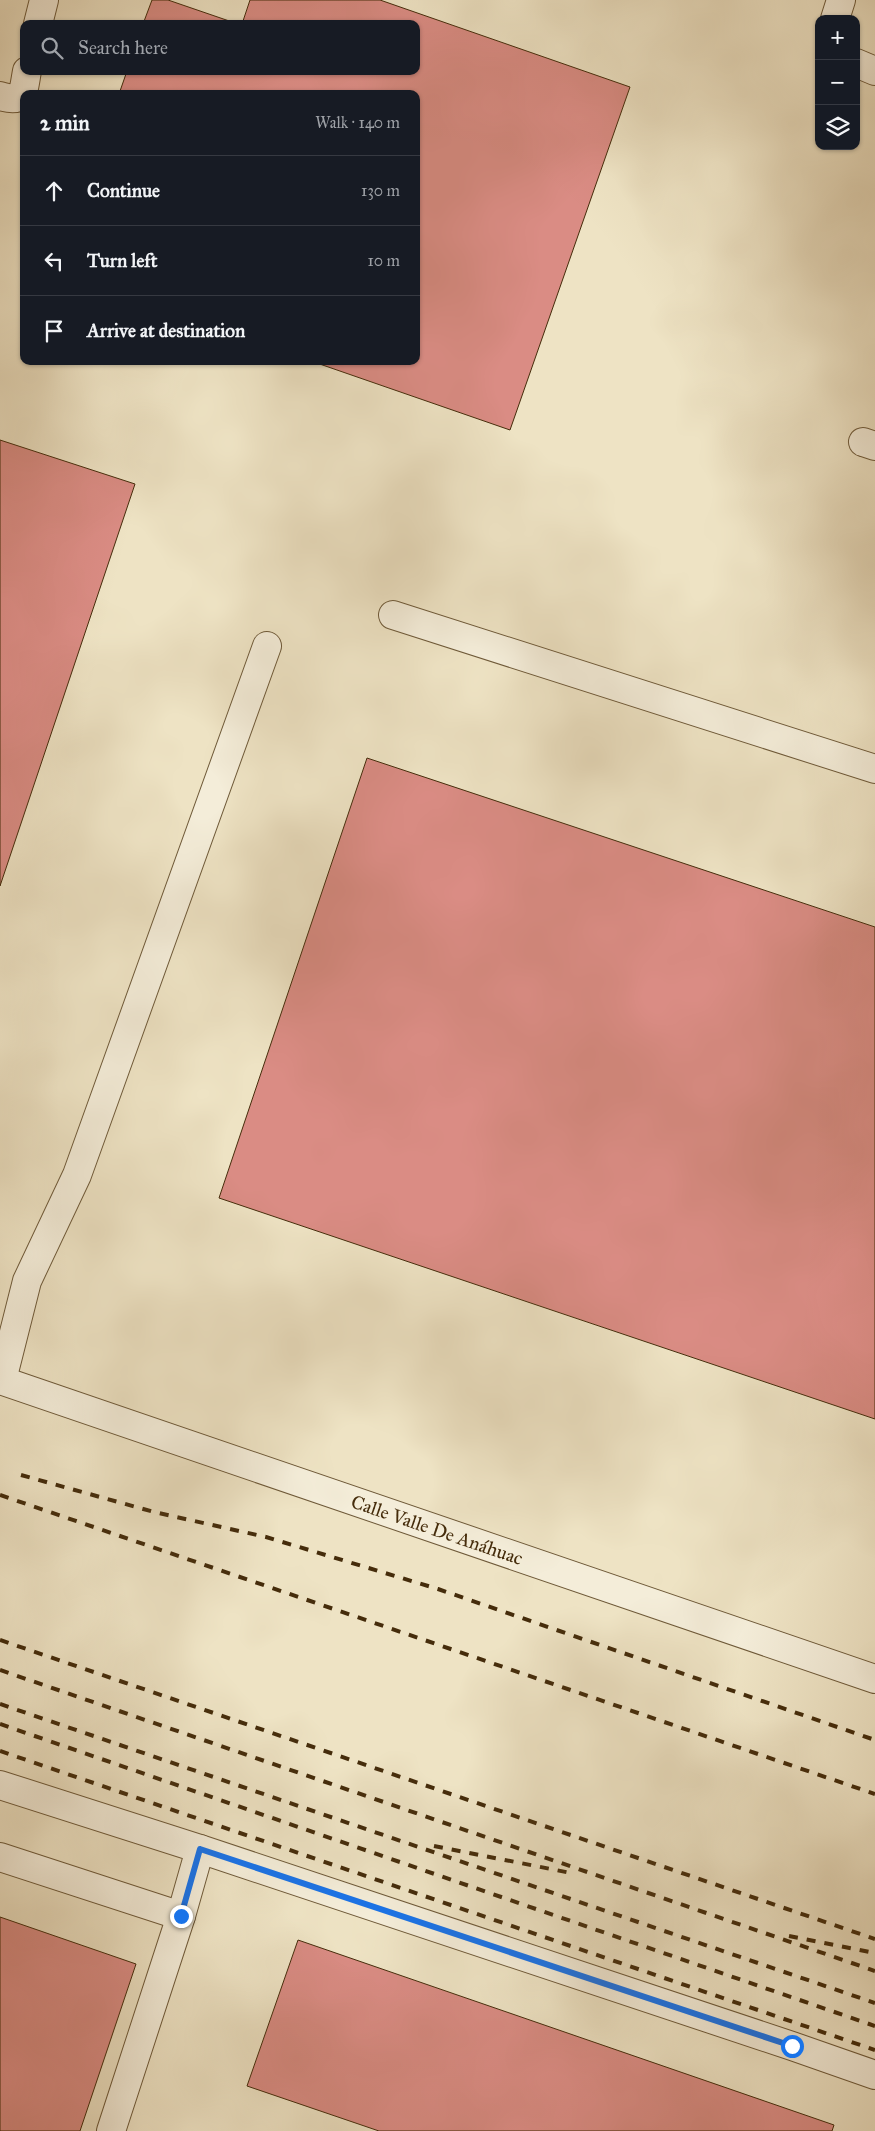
<!DOCTYPE html>
<meta charset="utf-8">
<style>
:root{--surface:#171b24;--page:#242831;--text:#f1f3f6;--muted:#9ea1a6;--line:#363941}
body{margin:0;font-family:"IM FELL Great Primer",serif;background:var(--page);color:var(--text)}
.controls{position:absolute;right:15px;top:15px;display:grid;overflow:hidden;border-radius:10px;box-shadow:0 1px 4px #0004}
.controls button{width:45px;height:45px;display:grid;place-items:center;padding:0;border:0;border-bottom:1px solid var(--line);background:var(--surface);color:var(--text);font:25px sans-serif}
.stop{position:absolute;width:15px;height:15px;margin:-11px;border:4px solid #1a73e8;border-radius:50%;background:#fff}
.stop.end{background:#1a73e8;border-color:#fff;box-shadow:0 1px 5px #0008}
.list{margin:0;padding:0;list-style:none}
h2{display:flex;justify-content:space-between;align-items:center;height:65px;margin:0;padding:0 20px;font-size:21px}
h2 small{font-size:16px;font-weight:400;color:var(--muted)}
.list li{display:grid;grid-template-columns:32px 1fr auto;gap:15px;align-items:center;box-sizing:border-box;height:70px;padding:0 20px;border-top:1px solid var(--line)}
.list b{display:block;font-size:19px;white-space:nowrap}
.list em{font-size:16px;font-style:normal;color:var(--muted)}
.icon{flex:none;width:28px;height:28px;fill:none;stroke:currentColor;stroke-width:2;stroke-linecap:round;stroke-linejoin:round}
.map{position:relative;flex:none;width:875px;height:2131px;overflow:hidden}
.search{position:absolute;background:var(--surface);box-shadow:0 1px 4px #0004;left:20px;top:20px;width:400px;height:55px;display:flex;align-items:center;gap:12px;box-sizing:border-box;padding:0 18px;border-radius:10px;color:var(--muted);font-size:19px}
.panel{position:absolute;background:var(--surface);box-shadow:0 1px 4px #0004;left:20px;top:90px;width:400px;height:275px;border-radius:10px}
.map>svg:first-child{display:block}
.building{fill:#da8c84;stroke:#452c0b}
.lines{fill:none;stroke-linecap:round;stroke-linejoin:round}
.minor-casing{stroke:#6f5a39;stroke-width:30}
.minor{stroke:#f4edd9;stroke-width:28}
.rail{stroke:#452c0b;stroke-width:4;stroke-dasharray:9 9;stroke-linecap:butt}
.route{stroke:#1a73e8;stroke-width:6}
.labels{text-anchor:middle;stroke-width:4;stroke-linejoin:round;paint-order:stroke}
.street-label{font-size:19px;fill:#452c0b;stroke:#f4edd9}
</style>
<div class="map">
<svg width="875" height="2131" viewBox="0 0 875 2131">
<rect width="100%" height="100%" fill="#eee3c4"/>
<filter id="stains"><feTurbulence type="fractalNoise" baseFrequency=".004" numOctaves="4"/><feColorMatrix values="0 0 0 0 .2 0 0 0 0 .09 0 0 0 0 .02 0 0 0 .5 -.17"/></filter>
<radialGradient id="worn" r=".72"><stop offset=".6" stop-color="#630" stop-opacity="0"/><stop offset="1" stop-color="#630" stop-opacity=".3"/></radialGradient>
<g class="building">
<path d="M152,0h16l70,24h-95z"/>
<path d="M250,0h130l250,87 -120,343 -199,-69h105v-267h-297l8,-23h289v-47h-174z"/>
<path d="M0,440l135,44 -135,402z"/>
<path d="M367,758l508,169v492l-656,-221z"/>
<path d="M0,1917l136,47 -56,167h-80z"/>
<path d="M298,1940l536,185 -2,6h-453l-132,-45z"/>
</g>
<g class="lines">
<defs>
<g id="minor">
<path d="M835,19l6,-19"/>
<path d="M38,24l6,-24"/>
<path d="M856,63l19,8"/>
<path d="M0,96c25,8 23,-4 27,-25"/>
<path d="M863,442l12,4"/>
<path d="M393,615l482,154"/>
<path id="s1" d="M0,1380l875,299"/>
<path d="M2,1380l25,-99 50,-106 190,-529"/>
<path d="M0,1785l200,64 -19,67 -181,-59"/>
<path d="M200,1849l592,197 83,29"/>
<path d="M111,2131l70,-215"/>
</g>
</defs>
<use href="#minor" class="minor-casing"/>
<use href="#minor" class="minor"/>
<g class="rail">
<path d="M21,1475l133,37 112,25 172,52 437,151"/>
<path d="M0,1495l875,299"/>
<path d="M0,1640l875,299"/>
<path d="M0,1670l875,301"/>
<path d="M0,1704l875,299"/>
<path d="M0,1724l875,302"/>
<path d="M0,1751l875,299"/>
<path d="M434,1846l137,27"/>
<path d="M789,1936l86,17"/>
</g>
</g>
<g class="lines">
<path class="route" d="M181,1916l19,-67 592,197"/>
</g>
<g class="labels">
<g class="street-label">
<text dy="7" stroke="none"><textPath href="#s1" startOffset="462">Calle Valle De Anáhuac</textPath></text>
</g>
</g>
<rect width="100%" height="100%" filter="url(#stains)"/>
<rect width="100%" height="100%" fill="url(#worn)"/>
</svg>
<div class="controls">
<button>+</button>
<button>−</button>
<button><svg class="icon" aria-label="layers" viewBox="0 0 24 24"><path d="M12 4l9 5-9 5-9-5zM3 14l9 5 9-5"/></svg></button>
</div>
<div class="stop" style="left:792px;top:2046px"></div>
<div class="stop end" style="left:181px;top:1916px"></div>
<div class="search"><svg class="icon" aria-label="search" viewBox="0 0 24 24"><circle cx="10" cy="10" r="6"/><path d="M15 15l6 6"/></svg>Search here</div>
<section class="panel">
<h2>2 min<small>Walk · 140 m</small></h2>
<ul class="list">
<li><svg class="icon" aria-label="ahead" viewBox="0 0 24 24"><path d="M12 20V5M6 11l6-6 6 6"/></svg><div><b>Continue</b></div><em>130 m</em></li>
<li><svg class="icon" aria-label="left" viewBox="0 0 24 24"><path d="M17 20v-9H6M10 6l-5 5 5 5"/></svg><div><b>Turn left</b></div><em>10 m</em></li>
<li><svg class="icon" aria-label="arrive" viewBox="0 0 24 24"><path d="M6 21V4h12l-3 4 3 4H6"/></svg><div><b>Arrive at destination</b></div></li>
</ul>
</section>
</div>
